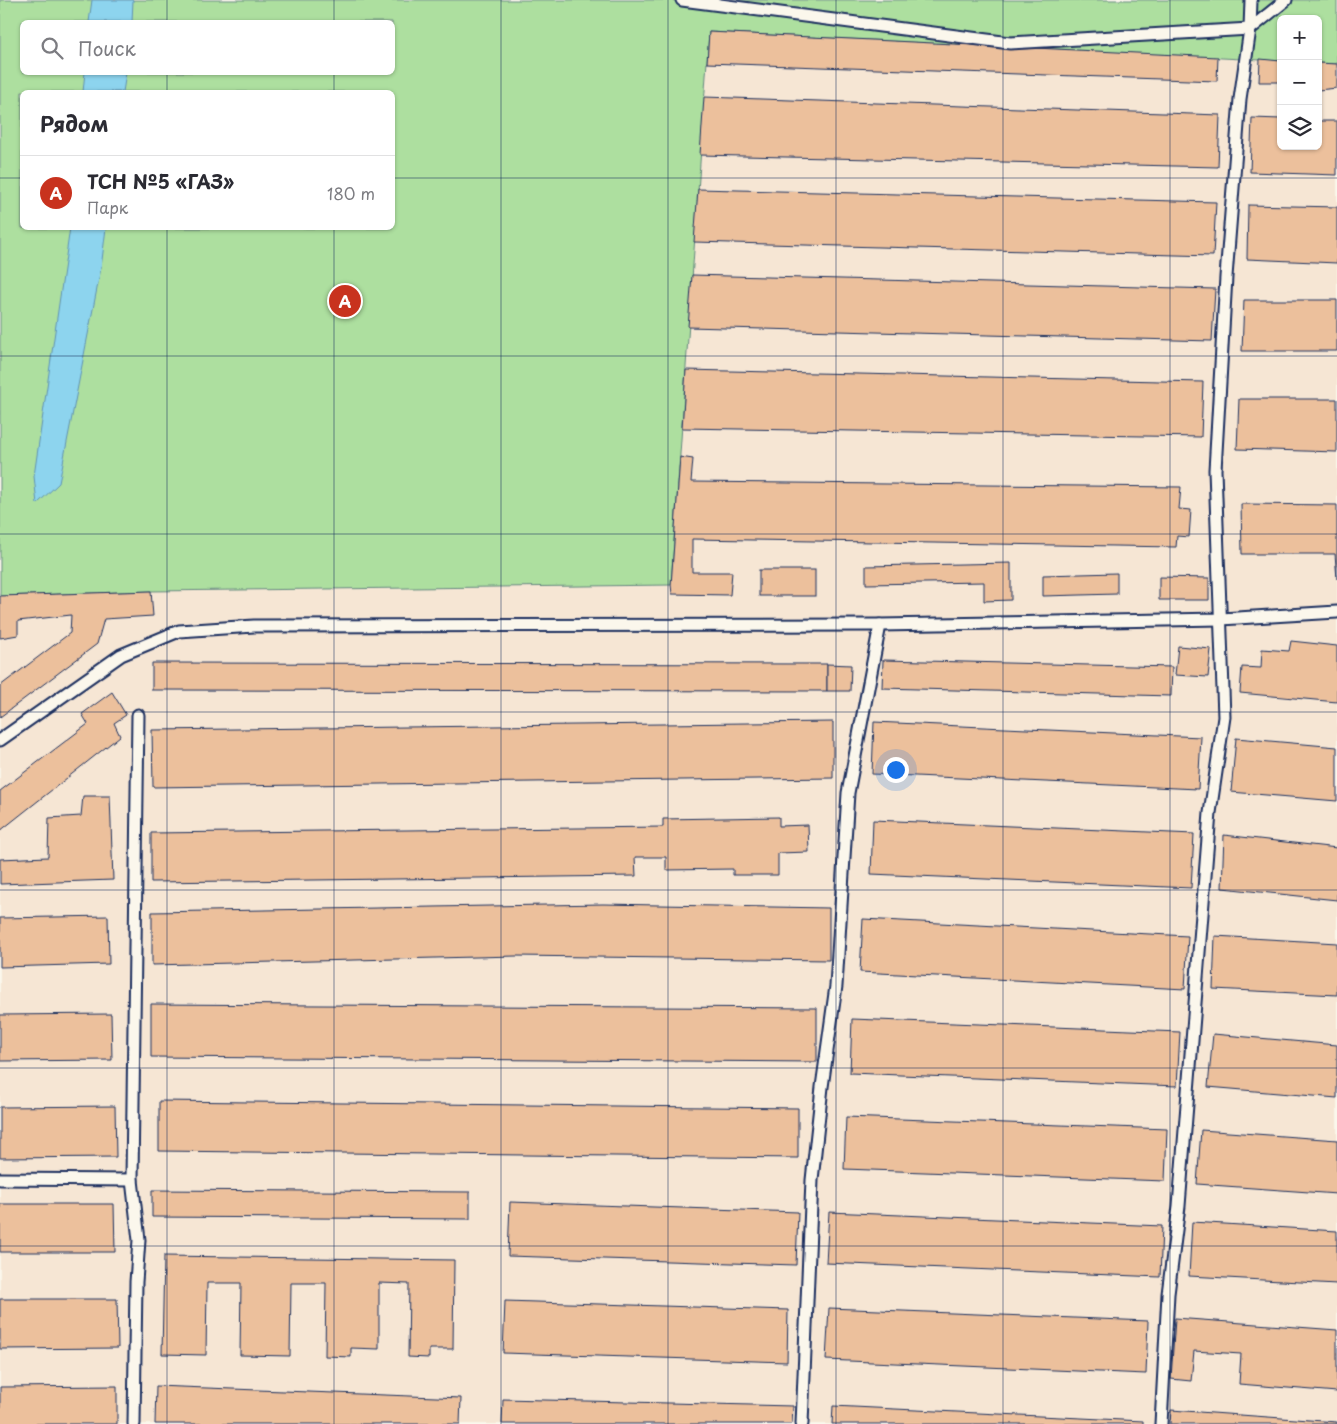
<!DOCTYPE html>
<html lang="ru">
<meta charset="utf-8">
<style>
:root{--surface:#fff;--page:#f7f7f7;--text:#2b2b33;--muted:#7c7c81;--line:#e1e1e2;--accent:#c8321e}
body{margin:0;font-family:"Playpen Sans",sans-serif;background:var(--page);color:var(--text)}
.controls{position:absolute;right:15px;top:15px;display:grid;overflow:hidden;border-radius:8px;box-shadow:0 1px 4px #0004}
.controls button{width:45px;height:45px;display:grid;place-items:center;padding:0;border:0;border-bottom:1px solid var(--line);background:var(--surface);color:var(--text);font:25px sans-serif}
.you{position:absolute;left:895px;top:769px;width:18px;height:18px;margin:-12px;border:4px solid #fff;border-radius:50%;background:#1a73e8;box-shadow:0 0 0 8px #1a73e833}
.badge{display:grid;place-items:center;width:32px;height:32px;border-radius:50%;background:var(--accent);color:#fff;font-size:16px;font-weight:700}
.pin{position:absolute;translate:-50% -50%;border:2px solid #fff;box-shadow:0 1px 5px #0006}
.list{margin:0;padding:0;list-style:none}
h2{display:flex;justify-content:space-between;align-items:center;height:65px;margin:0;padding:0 20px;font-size:21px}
h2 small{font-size:16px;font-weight:400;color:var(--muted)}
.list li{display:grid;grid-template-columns:32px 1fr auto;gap:15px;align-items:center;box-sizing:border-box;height:75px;padding:0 20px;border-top:1px solid var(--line)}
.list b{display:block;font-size:19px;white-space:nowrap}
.list p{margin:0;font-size:16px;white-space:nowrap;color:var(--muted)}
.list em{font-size:16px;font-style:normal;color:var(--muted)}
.icon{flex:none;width:28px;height:28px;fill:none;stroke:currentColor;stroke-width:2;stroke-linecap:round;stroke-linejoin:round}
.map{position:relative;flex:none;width:1337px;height:1424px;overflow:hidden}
.search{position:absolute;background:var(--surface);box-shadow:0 1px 4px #0004;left:20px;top:20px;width:375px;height:55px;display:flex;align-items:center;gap:12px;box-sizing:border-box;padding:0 18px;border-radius:8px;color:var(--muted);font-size:19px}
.panel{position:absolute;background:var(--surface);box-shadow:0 1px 4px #0004;left:20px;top:90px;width:375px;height:140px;border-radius:8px}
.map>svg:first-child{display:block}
.built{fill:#f6e6d4}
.green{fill:#addf9f;stroke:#64877e;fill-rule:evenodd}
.water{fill:#8dd4ee;stroke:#5f92b4}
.building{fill:#ecc09c;stroke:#1b2f5e}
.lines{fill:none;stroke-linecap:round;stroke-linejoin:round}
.service-casing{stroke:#1b2f5e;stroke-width:15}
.service{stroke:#fbf7ec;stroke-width:11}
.grid{fill:none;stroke:#1b2f5e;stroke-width:1;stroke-opacity:0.55}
</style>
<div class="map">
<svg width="1337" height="1424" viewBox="0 0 1337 1424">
<rect width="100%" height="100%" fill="#fbf7ec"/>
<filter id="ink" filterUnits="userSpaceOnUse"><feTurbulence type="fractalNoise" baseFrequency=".02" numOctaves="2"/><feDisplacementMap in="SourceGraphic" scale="10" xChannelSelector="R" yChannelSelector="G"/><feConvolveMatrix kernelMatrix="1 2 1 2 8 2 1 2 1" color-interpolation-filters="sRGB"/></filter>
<g filter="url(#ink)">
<path class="built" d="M709,32l572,29v85h37v-83l19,1v1360h-1337v-828l151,-5 520,-6z"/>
<path class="green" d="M0,0h1337v64l-19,-1v-44h-37v42l-572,-29 -38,553 -520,6 -151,5zM22,22h370v50h-370zM22,92h370v136h-370z"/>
<g class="water">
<path d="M92,0h41l-1,22h-43z"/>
<path d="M85,72l41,1 -3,19h-40z"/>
<path d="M70,228h36l-5,40 -42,215 -22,21 -3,-28z"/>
</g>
<g class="building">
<path d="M709,32l509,25 -1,24 -510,-18z"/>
<path d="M1260,59l21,2v21h-22z"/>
<path d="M1318,63l19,1v24l-19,2z"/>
<path d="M704,97l516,18 -2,52 -518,-12z"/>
<path d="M1252,118l29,1v27h37v-25h19v54l-87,-3z"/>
<path d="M698,189l518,13 -3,54 -519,-14z"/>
<path d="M1248,205l89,2v56l-90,-4z"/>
<path d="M692,275l523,14 -3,52 -524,-14z"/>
<path d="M1244,300h93v51h-95z"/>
<path d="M686,370l517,12 -2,55 -519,-9z"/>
<path d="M1239,399h98v53l-100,-3z"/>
<path d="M680,457l13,2 -2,23 490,5 -2,22 12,1 -2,27 -12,-1 -1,11 -484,-8v33h40l-2,23 -58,-1 -1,-9z"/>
<path d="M1241,504l96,1v74l-2,-25h-93z"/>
<path d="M1011,563v37l-27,1v-19l-118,2v-18z"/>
<rect x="759" y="570" width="56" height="26"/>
<path d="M1117,573v21l-74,2v-21z"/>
<path d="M1159,577l50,1v22h-50z"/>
<path d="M151,591l2,25 -49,3 -7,25 -97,73v-31l70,-53 1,-18 -53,6v14l-18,3v-42z"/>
<path d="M1291,641l46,5v56l-97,-9 2,-26 19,1 1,-19 27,2z"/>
<path d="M1178,646l33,3 -3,28 -33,-2z"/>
<path d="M883,660l289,7 -1,29 -289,-8z"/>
<path d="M152,663l675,1v27l-675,-1z"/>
<path d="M827,664l24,1 -1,26h-23z"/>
<path d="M112,692l14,23 -12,8 6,13 -120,95v-40l88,-67 -6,-10z"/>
<path d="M833,722v56l-680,9 -1,-57z"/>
<path d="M874,722l327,15 -3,52 -326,-15z"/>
<path d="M1236,738l101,9v54l-106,-9z"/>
<path d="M83,796h27l3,84 -113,4v-25l48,-2 1,-39 32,-2z"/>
<path d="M779,817v9l29,-1 1,27 -31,1v22h-45v-6l-67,1v-13h-31l1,19 -485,6v-49l512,-6v-8z"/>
<path d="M873,820l321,14 -3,54 -320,-14z"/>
<path d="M1224,835l113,13v52l-115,-12z"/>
<path d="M603,904l226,4v52l-313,-4 -364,9v-53z"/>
<path d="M108,916l1,48 -109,3v-49z"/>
<path d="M863,919l325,17 -3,53 -325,-17z"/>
<path d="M1215,936l122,7v52l-124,-6z"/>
<path d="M151,1004l666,4v54l-666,-5z"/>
<path d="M111,1014l1,46 -112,1v-46z"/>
<path d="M852,1019l328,13 -3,54 -327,-13z"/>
<path d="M1213,1034l124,11v53l-129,-11z"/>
<path d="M159,1101l639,7v50l-639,-7z"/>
<path d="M115,1106l1,51 -116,1v-51z"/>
<path d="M846,1117l321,12 -2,52 -321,-12z"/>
<path d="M1201,1130l136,10v54l-140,-10z"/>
<path d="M152,1190l318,2v27l-318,-2z"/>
<path d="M510,1202l288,10 -2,53 -288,-9z"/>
<path d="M0,1204h114l1,48h-115z"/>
<path d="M829,1212l333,14 -2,51 -334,-14z"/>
<path d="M1192,1222l145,9v53l-148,-8z"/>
<path d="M164,1256l290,4 -1,89h-24v9l-21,-1 1,-73 -30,-1v66l-28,-1v9l-26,-1 1,-73h-35l-1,73 -50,-1 1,-72h-34l-1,72 -44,-1z"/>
<path d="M0,1299h117l1,49 -118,1z"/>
<path d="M505,1301l283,9 -1,52 -284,-9z"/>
<path d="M829,1308l319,13 -2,53 -320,-14z"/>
<path d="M1175,1318l162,12v62l-98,-8 2,-30 -47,-3 -3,30 -20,-2z"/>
<path d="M117,1386v38h-117v-37z"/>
<path d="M156,1386l305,12 -1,26h-305z"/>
<path d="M503,1399l290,7 -1,18h-290z"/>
<path d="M833,1406l310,15v3h-311z"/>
<path d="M1171,1410l166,12v2h-167z"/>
</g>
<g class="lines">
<defs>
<g id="service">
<path d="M682,0l328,43 240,-14 36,-29"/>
<path d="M0,740l121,-85 58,-24 75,-5 626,-1 341,-6 116,-7"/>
<path d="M0,1179l132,1"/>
<path d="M134,1424l2,-142 3,-42 -7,-60 6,-465"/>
<path d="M802,1424l10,-244 10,-93 14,-101 12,-193 32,-168"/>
<path d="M1161,1424l7,-130 11,-88 31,-393 14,-96 -9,-247 11,-193 14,-178 10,-70 1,-29"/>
</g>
</defs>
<use href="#service" class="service-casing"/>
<use href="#service" class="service"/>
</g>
</g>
<path class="grid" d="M167,0v22M334,0v22M501,0v1424M668,0v1424M836,0v1424M1003,0v1424M1170,0v1424M167,72v20M334,72v20M0,178h22M392,178h945M167,228v1196M334,228v1196M0,356h1337M0,534h1337M0,712h1337M0,890h1337M0,1068h1337M0,1246h1337"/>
</svg>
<div class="controls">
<button>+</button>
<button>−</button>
<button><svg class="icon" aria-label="layers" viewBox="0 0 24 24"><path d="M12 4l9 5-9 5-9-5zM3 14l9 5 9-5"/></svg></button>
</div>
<div class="you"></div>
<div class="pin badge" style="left:345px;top:301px">A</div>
<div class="search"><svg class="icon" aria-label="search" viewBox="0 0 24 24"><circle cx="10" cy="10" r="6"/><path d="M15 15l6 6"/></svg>Поиск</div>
<section class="panel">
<h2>Рядом<small></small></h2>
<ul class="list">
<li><span class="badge">A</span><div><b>ТСН №5 «ГАЗ»</b><p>Парк</p></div><em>180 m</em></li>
</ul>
</section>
</div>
